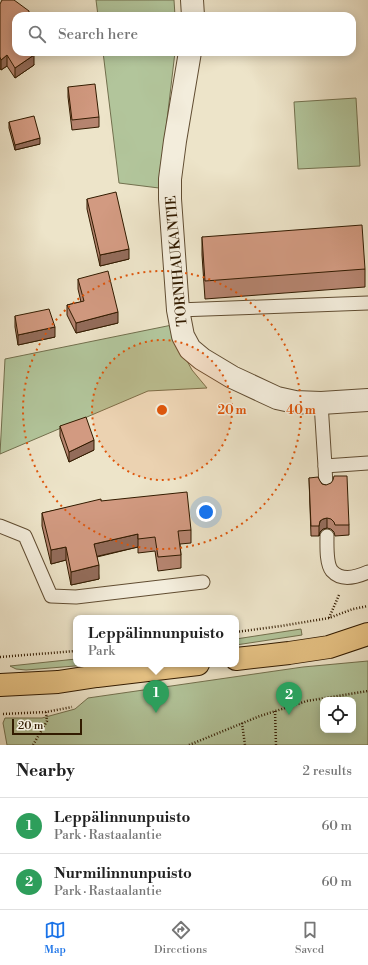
<!DOCTYPE html>
<meta charset="utf-8">
<style>
:root{--surface:#fff;--page:#f6f6f6;--text:#222;--muted:#767676;--line:#e0e0e0;--accent:#1a73e8}
body{margin:0;font-family:"Libre Bodoni",serif;background:var(--page);color:var(--text)}
.controls{position:absolute;right:12px;bottom:12px;display:grid;overflow:hidden;border-radius:8px;box-shadow:0 2px 10px #0003}
.controls button{width:36px;height:36px;display:grid;place-items:center;padding:0;border:0;border-bottom:1px solid var(--line);background:var(--surface);color:var(--text);font:20px sans-serif}
.scale{position:absolute;left:12px;bottom:10px;width:70px;box-sizing:border-box;padding-left:4px;border:2px solid #321b00;border-top:0;font-size:11px;line-height:14px;white-space:nowrap;color:#321b00;-webkit-text-stroke:3px #f3eddc;paint-order:stroke}
.you{position:absolute;left:206px;top:512px;width:14px;height:14px;margin:-10px;border:3px solid #fff;border-radius:50%;background:#1a73e8;box-shadow:0 0 0 6px #1a73e833}
.badge{display:grid;place-items:center;width:26px;height:26px;border-radius:50%;background:var(--accent);color:#fff;font-size:13px;font-weight:700}
.pin{position:absolute;translate:-50% -33px;filter:drop-shadow(0 1px 2px #0008)}
.pin::after{content:'';position:absolute;top:21px;width:14px;height:12px;background:inherit;clip-path:polygon(0 0,100% 0,50% 100%)}
.popup{position:absolute;left:73px;top:615px;width:166px;height:52px;box-sizing:border-box;display:grid;place-content:center;border-radius:8px;background:var(--surface);filter:drop-shadow(0 1px 3px #0005);font-size:13px;white-space:nowrap;color:var(--muted)}
.popup b{font-size:15px;color:var(--text)}
.popup::after{content:'';position:absolute;left:50%;top:100%;margin-left:-8px;border:8px solid transparent;border-top-color:var(--surface)}
.list{margin:0;padding:0;list-style:none}
h2{display:flex;justify-content:space-between;align-items:center;height:52px;margin:0;padding:0 16px;font-size:17px}
h2 small{font-size:13px;font-weight:400;color:var(--muted)}
.list li{display:grid;grid-template-columns:26px 1fr auto;gap:12px;align-items:center;box-sizing:border-box;height:56px;padding:0 16px;border-top:1px solid var(--line)}
.list b{display:block;font-size:15px;white-space:nowrap}
.list p{margin:0;font-size:13px;white-space:nowrap;color:var(--muted)}
.list em{font-size:13px;font-style:normal;color:var(--muted)}
.icon{flex:none;width:22px;height:22px;fill:none;stroke:currentColor;stroke-width:2;stroke-linecap:round;stroke-linejoin:round}
.map{position:relative;flex:none;width:368px;height:745px;overflow:hidden}
.search{position:absolute;background:var(--surface);box-shadow:0 2px 10px #0003;left:12px;right:12px;top:12px;height:44px;display:flex;align-items:center;gap:10px;box-sizing:border-box;padding:0 14px;border-radius:12px;color:var(--muted);font-size:15px}
.sheet{height:164px;background:var(--surface)}
nav{display:flex;justify-content:space-around;align-items:center;box-sizing:border-box;height:56px;border-top:1px solid var(--line);background:var(--surface);font-size:11px;color:var(--muted)}
nav a{display:grid;justify-items:center;gap:2px}
nav .on{color:var(--accent)}
.map>svg:first-child{display:block}
.green{fill:#b2c59b;stroke:#72704e;fill-rule:evenodd}
.lines{fill:none;stroke-linecap:round;stroke-linejoin:round}
.service-casing{stroke:#614d32;stroke-width:15}
.minor-casing{stroke:#614d32;stroke-width:24}
.primary-casing{stroke:#321b00;stroke-width:24}
.path{stroke:#321b00;stroke-width:2.5;stroke-dasharray:1 2;stroke-linecap:butt}
.service{stroke:#f3eddc;stroke-width:13}
.minor{stroke:#f3eddc;stroke-width:22}
.primary{stroke:#e6c284;stroke-width:22}
.wall{fill:#b5846f;stroke:#321b00}
.shaded-wall{fill:#936c5a;stroke:#321b00}
.building{fill:#d29a81;stroke:#321b00}
.ring{fill:none;stroke:#df560b;stroke-width:2;stroke-dasharray:2 4}
.labels{text-anchor:middle;stroke-width:3;stroke-linejoin:round;paint-order:stroke}
.street-label{font-size:14px;fill:#321b00;stroke:#f3eddc}
.centre{fill:#df560b;stroke:#f3eddc;stroke-width:2}
.ring-label{font-size:12px;text-anchor:middle;font-weight:bold;fill:#df560b;stroke:#f3eddc;stroke-width:3;stroke-linejoin:round;paint-order:stroke}
</style>
<div class="map">
<svg width="368" height="745" viewBox="0 0 368 745">
<rect width="100%" height="100%" fill="#ede4c9"/>
<filter id="stains"><feTurbulence type="fractalNoise" baseFrequency=".005" numOctaves="4"/><feColorMatrix values="0 0 0 0 .2 0 0 0 0 .09 0 0 0 0 .02 0 0 0 .5 -.17"/></filter>
<radialGradient id="worn" r=".72"><stop offset=".6" stop-color="#630" stop-opacity="0"/><stop offset="1" stop-color="#630" stop-opacity=".3"/></radialGradient>
<g class="green">
<path d="M96,0h78l1,16h-77z"/>
<path d="M103,52h72l-16,136 -40,-5z"/>
<path d="M356,98l4,68 -62,3 -4,-67z"/>
<path d="M172,325l2,12 18,33 15,18 -59,3 -148,63 5,-95z"/>
<path d="M301,629l1,6 -66,10v-6z"/>
<path d="M76,659v5h23l-73,6 -10,-1 -6,-3z"/>
<path d="M368,661v84h-361l-4,-22 2,-5h37l33,-9 13,-11 215,-31zM323,700h30v30h-30z"/>
</g>
<g class="lines">
<defs>
<g id="service">
<path d="M178,310l190,-7"/>
<path d="M321,403l4,63 43,-3"/>
<path d="M325,466l1,21"/>
<path d="M0,526l25,10 26,60 25,1 127,-15"/>
<path d="M327,536c0,9 -1,28 5,35 10,11 25,6 36,1"/>
</g>
<g id="minor">
<path d="M192,0l1,16"/>
<path d="M190,52l-15,89 -5,38v20l8,111 5,26 7,13 12,10 30,18 45,21 18,4 26,1 47,-3"/>
</g>
<g id="primary">
<path d="M236,659l53,-6 40,-6 39,-13"/>
<path d="M0,685l58,-3 39,-6 101,-12"/>
</g>
</defs>
<use href="#service" class="service-casing"/>
<use href="#minor" class="minor-casing"/>
<use href="#primary" class="primary-casing"/>
<g class="path">
<path d="M329,618l10,-23"/>
<path d="M236,632l45,-6 48,-8 24,-9 15,-3"/>
<path d="M0,657l76,-6"/>
<path d="M275,711l1,34"/>
<path d="M3,714l43,-2 26,-5"/>
<path d="M242,723l3,22"/>
<path d="M33,745l14,-24 -1,-9"/>
<path d="M189,745l71,-29 47,-15 61,-10"/>
</g>
<use href="#service" class="service"/>
<use href="#minor" class="minor"/>
<use href="#primary" class="primary"/>
</g>
<g class="wall">
<path d="M0,4l16,12 18,49 -19,13 -8,-12 -6,4 -1,-2z"/>
<path d="M68,87l31,30v10l-27,3 -4,-33z"/>
<path d="M9,122l31,22 -25,6 -6,-22z"/>
<path d="M87,199l42,60 -29,7 -13,-57z"/>
<path d="M202,237l163,32v18l-160,12 -3,-44z"/>
<path d="M78,279l40,44 -42,10 -9,-18v-10l14,-3 -3,-13z"/>
<path d="M15,316l40,21 -37,8 -3,-18z"/>
<path d="M60,426l34,24 -25,12 -9,-26z"/>
<path d="M309,478l11,3 2,3 4,1 23,40v10l-14,1 -1,-4 -3,-3 -4,-1 -4,1 -3,3 -1,4h-8z"/>
<path d="M101,501l90,29v13l-11,1 1,11v13l-23,3 -3,-20 -17,2v-6l-41,10 2,22 -28,6 -5,-25 -15,4 -9,-38v-13z"/>
</g>
<g class="shaded-wall">
<path d="M7,55v11l-6,4v-10z"/>
<path d="M34,55v10l-19,13v-10z"/>
<path d="M40,138v6l-25,6v-5z"/>
<path d="M129,249v10l-29,7v-11z"/>
<path d="M118,312v11l-42,10v-10z"/>
<path d="M55,327v10l-37,8v-10z"/>
<path d="M94,440v10l-25,12v-10z"/>
<path d="M327,518v10l-4,1 -3,3 -1,4v-10l1,-5 3,-2z"/>
<path d="M138,534v13l-44,10v-13z"/>
<path d="M66,547v13l-15,4v-14z"/>
<path d="M99,565v14l-28,6v-13z"/>
</g>
<g class="building">
<path d="M2,0h12l15,11v2l2,3h-15v36h17l1,3 -19,13 -8,-13 -6,5 -1,-3v-53z"/>
<path d="M95,84l4,33 -27,3 -4,-33z"/>
<path d="M34,116l6,22 -25,7 -6,-23z"/>
<path d="M116,192l13,57 -29,6 -13,-56z"/>
<path d="M362,225l3,44 -160,12 -3,-44z"/>
<path d="M108,271l10,41 -42,11 -9,-18 17,-4 -6,-22z"/>
<path d="M49,309l6,18 -37,8 -3,-19z"/>
<path d="M86,417l8,23 -25,12 -9,-26z"/>
<path d="M334,476h13l2,49h-14l-1,-3 -3,-3 -4,-1 -4,1 -3,2 -1,5h-8l-2,-48 9,-1 2,4 2,3 4,1 5,-2 2,-3z"/>
<path d="M187,492l4,38 -13,1 3,24 -23,2 -3,-20 -17,2v-5l-44,10 5,21 -28,7 -5,-25 -15,3 -9,-37 59,-14v2z"/>
</g>
<circle cx="162" cy="410" r="70" fill="#df560b" fill-opacity=".12"/>
<g class="ring">
<circle cx="162" cy="410" r="70"/>
<circle cx="162" cy="410" r="139"/>
</g>
<g class="labels">
<g class="street-label">
<text transform="translate(176 261) rotate(-95)" y="5">TORNIHAUKANTIE</text>
</g>
</g>
<circle cx="162" cy="410" r="6" class="centre"/>
<g class="ring-label">
<text x="232" y="414">20 m</text>
<text x="301" y="414">40 m</text>
</g>
<rect width="100%" height="100%" filter="url(#stains)"/>
<rect width="100%" height="100%" fill="url(#worn)"/>
</svg>
<div class="controls">
<button><svg class="icon" aria-label="locate" viewBox="0 0 24 24"><circle cx="12" cy="12" r="6"/><path d="M12 2v4M12 18v4M2 12h4M18 12h4"/></svg></button>
</div>
<div class="scale">20 m</div>
<div class="you"></div>
<div class="pin badge" style="left:156px;top:713px;background:#2e9e5b">1</div>
<div class="popup"><b>Leppälinnunpuisto</b>Park</div>
<div class="pin badge" style="left:289px;top:715px;background:#2e9e5b">2</div>
<div class="search"><svg class="icon" aria-label="search" viewBox="0 0 24 24"><circle cx="10" cy="10" r="6"/><path d="M15 15l6 6"/></svg>Search here</div>
</div>
<section class="sheet">
<h2>Nearby<small>2 results</small></h2>
<ul class="list">
<li><span class="badge" style="background:#2e9e5b">1</span><div><b>Leppälinnunpuisto</b><p>Park · Rastaalantie</p></div><em>60 m</em></li>
<li><span class="badge" style="background:#2e9e5b">2</span><div><b>Nurmilinnunpuisto</b><p>Park · Rastaalantie</p></div><em>60 m</em></li>
</ul>
</section>
<nav>
<a class="on"><svg class="icon" aria-label="map" viewBox="0 0 24 24"><path d="M3 6l6-2 6 2 6-2v14l-6 2-6-2-6 2zM9 4v14M15 6v14"/></svg>Map</a>
<a><svg class="icon" aria-label="directions" viewBox="0 0 24 24"><path d="M12 3l9 9-9 9-9-9zM9 14v-3h6M13 9l2 2-2 2"/></svg>Directions</a>
<a><svg class="icon" aria-label="saved" viewBox="0 0 24 24"><path d="M7 4h10v16l-5-4-5 4z"/></svg>Saved</a>
</nav>
